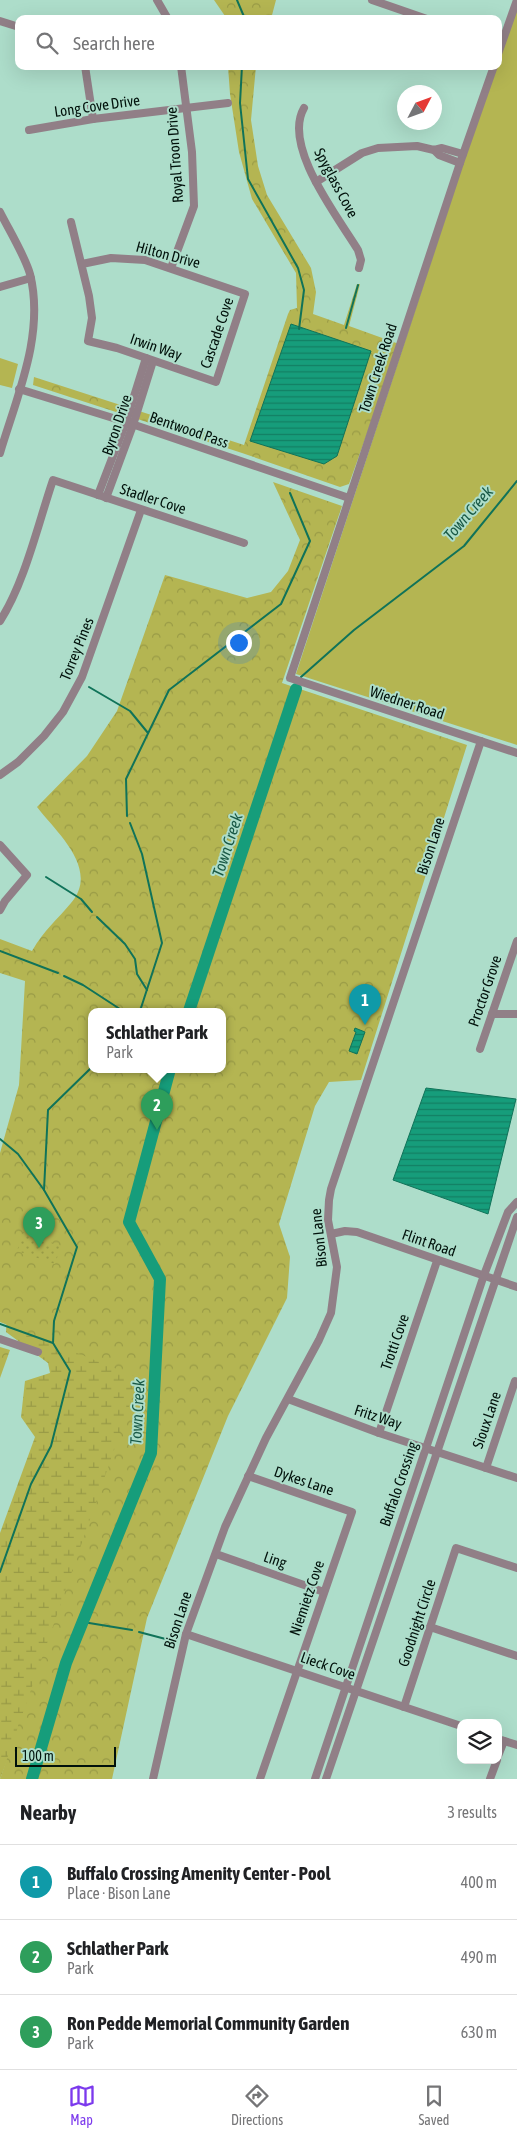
<!DOCTYPE html>
<meta charset="utf-8">
<style>
:root{--surface:#fff;--page:#f2f2f2;--text:#202124;--muted:#757577;--line:#e0e0e0;--accent:#7c3aed}
body{margin:0;font-family:"Asap Condensed",sans-serif;background:var(--page);color:var(--text)}
.controls{position:absolute;right:15px;bottom:15px;display:grid;overflow:hidden;border-radius:10px;box-shadow:0 5px 20px #0002}
.controls button{width:45px;height:45px;display:grid;place-items:center;padding:0;border:0;border-bottom:1px solid var(--line);background:var(--surface);color:var(--text);font:25px sans-serif}
.compass{position:absolute;left:397px;top:85px;width:45px;height:45px;border-radius:50%;background:var(--surface);box-shadow:0 5px 20px #0002;rotate:49deg}
.scale{position:absolute;left:15px;bottom:12px;width:101px;box-sizing:border-box;padding-left:5px;border:2px solid #01110b;border-top:0;font-size:14px;line-height:18px;white-space:nowrap;color:#01110b;-webkit-text-stroke:4px #adddca;paint-order:stroke}
.you{position:absolute;left:238px;top:642px;width:18px;height:18px;margin:-12px;border:4px solid #fff;border-radius:50%;background:#1a73e8;box-shadow:0 0 0 8px #1a73e833}
.badge{display:grid;place-items:center;width:32px;height:32px;border-radius:50%;background:var(--accent);color:#fff;font-size:16px;font-weight:700}
.pin{position:absolute;translate:-50% -41px;filter:drop-shadow(0 1px 2px #0008)}
.pin::after{content:'';position:absolute;top:26px;width:18px;height:15px;background:inherit;clip-path:polygon(0 0,100% 0,50% 100%)}
.popup{position:absolute;left:88px;top:1008px;width:138px;height:65px;box-sizing:border-box;display:grid;place-content:center;border-radius:10px;background:var(--surface);filter:drop-shadow(0 1px 4px #0005);font-size:16px;white-space:nowrap;color:var(--muted)}
.popup b{font-size:19px;color:var(--text)}
.popup::after{content:'';position:absolute;left:50%;top:100%;margin-left:-10px;border:10px solid transparent;border-top-color:var(--surface)}
.list{margin:0;padding:0;list-style:none}
h2{display:flex;justify-content:space-between;align-items:center;height:65px;margin:0;padding:0 20px;font-size:21px}
h2 small{font-size:16px;font-weight:400;color:var(--muted)}
.list li{display:grid;grid-template-columns:32px 1fr auto;gap:15px;align-items:center;box-sizing:border-box;height:75px;padding:0 20px;border-top:1px solid var(--line)}
.list b{display:block;font-size:19px;white-space:nowrap}
.list p{margin:0;font-size:16px;white-space:nowrap;color:var(--muted)}
.list em{font-size:16px;font-style:normal;color:var(--muted)}
.icon{flex:none;width:28px;height:28px;fill:none;stroke:currentColor;stroke-width:2;stroke-linecap:round;stroke-linejoin:round}
.map{position:relative;flex:none;width:517px;height:1779px;overflow:hidden}
.search{position:absolute;background:var(--surface);box-shadow:0 5px 20px #0002;left:15px;right:15px;top:15px;height:55px;display:flex;align-items:center;gap:12px;box-sizing:border-box;padding:0 18px;border-radius:10px;color:var(--muted);font-size:19px}
.sheet{height:290px;background:var(--surface)}
nav{display:flex;justify-content:space-around;align-items:center;box-sizing:border-box;height:70px;border-top:1px solid var(--line);background:var(--surface);font-size:14px;color:var(--muted)}
nav a{display:grid;justify-items:center;gap:2px}
nav .on{color:var(--accent)}
.map>svg:first-child{display:block}
.grass{fill:#b4b552}
.wetland{fill:url(#wetland-marsh)}
.park{fill:url(#park-crowns);fill-rule:evenodd}
.garden{fill:url(#garden-dots)}
.water{fill:url(#water-rules);stroke:#107359}
.lines{fill:none;stroke-linecap:round;stroke-linejoin:round}
.stream{stroke:#107359;stroke-width:2}
.river{stroke:#169d7b;stroke-width:12}
.minor{stroke:#917f87;stroke-width:8}
.labels{text-anchor:middle;stroke-width:4;stroke-linejoin:round;paint-order:stroke}
.street-label{font-size:15px;fill:#01110b;stroke:#adddca}
.water-label{font-size:16px;font-style:italic;fill:#195946;stroke:#adddca}
</style>
<div class="map">
<svg width="517" height="1779" viewBox="0 0 517 1779">
<defs>
<pattern id="wetland-marsh" width="20" height="14" patternUnits="userSpaceOnUse" patternTransform="scale(1.25)"><rect width="20" height="14" fill="#b4b552"/><path d="M1 5h8M5 5V1M11 12h8M15 12V8" fill="none" stroke="#999b46"/></pattern>
<pattern id="park-crowns" width="20" height="18" patternUnits="userSpaceOnUse" patternTransform="scale(1.25)"><rect width="20" height="18" fill="#b4b552"/><path d="M2 6a3 3 0 1 1 6 0M12 15a3 3 0 1 1 6 0" fill="none" stroke="#999b46"/></pattern>
<pattern id="garden-dots" width="8" height="8" patternUnits="userSpaceOnUse" patternTransform="scale(1.25)"><rect width="8" height="8" fill="#b4b552"/><path d="M2 2h.1M6 6h.1" fill="none" stroke="#999b46" stroke-width="1.8" stroke-linecap="round"/></pattern>
<pattern id="water-rules" width="6" height="5" patternUnits="userSpaceOnUse" patternTransform="scale(1.25)"><rect width="6" height="5" fill="#169d7b"/><path d="M0 2.5h6" fill="none" stroke="#127f63"/></pattern>
</defs>
<rect width="100%" height="100%" fill="#adddca"/>
<g class="grass">
<path d="M517,0v745l-221,-71 199,-608h3v-10z"/>
<path d="M0,358l18,6 -6,24 -12,-3z"/>
</g>
<path class="wetland" d="M92,1011v58l150,82 -242,628v-246l35,-96 -14,-20 4,-36 25,-8 -2,-10 -42,-31 1,-17z"/>
<g class="park">
<path d="M214,0h62l-5,19h-53l7,-3z"/>
<path d="M228,66h28l-5,54 7,46 9,29 44,73 5,24 -3,22 31,11 13,-41h3l-11,42 50,18 -50,140 -9,3 -98,-34 -209,-68 1,-8 210,68 44,-131 2,-4 7,-2 -1,-35 -44,-74 -13,-47 -9,-58z"/>
<path d="M273,482l69,24 -60,177 185,62 -106,335 -32,2 -14,24 -36,118 11,33 -3,41 -59,118 -81,202 -35,161h-112l139,-401 -139,-56v-169l19,-68 6,-104 -25,-8v-34l32,12c12,-21 25,-31 39,-48 29,-34 -14,-70 -34,-96l50,-51 30,-45 48,-136 82,23 24,-6 17,-21 12,-31zM92,1011h130v58h-130z"/>
<path d="M0,1347l10,3 -10,28z"/>
</g>
<path class="garden" d="M23,1232l38,14 -6,18 -38,-13z"/>
<g class="water">
<path d="M291,324l80,27 -34,105 -13,8 -74,-23z"/>
<path d="M355,1028l10,4 -8,22 -8,-3 7,-19 -2,-1z"/>
<path d="M426,1088l90,11 -28,115 -95,-34z"/>
</g>
<g class="lines">
<g class="stream">
<path d="M237,0l8,19"/>
<path d="M242,66l-2,37 8,76 50,89 6,22 -5,39"/>
<path d="M346,328l12,-43"/>
<path d="M301,677l53,-47 110,-84 53,-65"/>
<path d="M89,687l41,24 18,22"/>
<path d="M127,816l-1,-37 43,-89 112,-86 29,-63 -20,-48"/>
<path d="M130,823l12,31 20,89 -22,68"/>
<path d="M46,877l35,22 11,13"/>
<path d="M97,917l28,27 10,15 2,15 10,16"/>
<path d="M0,951l58,22"/>
<path d="M64,976l19,9 40,26"/>
<path d="M0,1139l18,15 26,36"/>
<path d="M0,1324l53,19"/>
<path d="M0,1572l31,-88 20,-38 19,-75 -17,-28 1,-22 23,-74 -33,-57 4,-80 44,-43"/>
<path d="M83,1622l49,8"/>
<path d="M139,1632l38,10"/>
</g>
<g class="river">
<path d="M189,1011l107,-322"/>
<path d="M32,1779l34,-116 85,-210 9,-174 -31,-57 41,-153"/>
</g>
<g class="minor">
<path d="M157,0l11,19"/>
<path d="M372,0l55,19"/>
<path d="M0,21l19,6"/>
<path d="M498,54l19,-54"/>
<path d="M85,66l8,53"/>
<path d="M494,66l-34,97 -170,515 227,75"/>
<path d="M304,108c-22,38 34,109 54,142l3,10 -2,8"/>
<path d="M29,130l64,-11 135,-16"/>
<path d="M434,150l5,5 21,8"/>
<path d="M316,182l46,-29 16,-5 39,-2 17,4 8,-2 21,6"/>
<path d="M0,212c9,18 25,44 30,62 15,60 -13,122 -30,179"/>
<path d="M71,222l18,74 3,22 -4,23 29,7 99,34 29,-88 -100,-34 -34,-2 -29,6"/>
<path d="M171,268l23,-62 -2,-54 -11,-86"/>
<path d="M0,287l31,-9"/>
<path d="M19,389l107,33 223,76"/>
<path d="M98,495l28,-73 20,-64"/>
<path d="M106,498l27,-73 20,-64"/>
<path d="M0,621c25,-39 38,-97 53,-141l191,63"/>
<path d="M0,775l18,-13 26,-26 19,-24 19,-35 59,-167"/>
<path d="M0,845l27,30 -22,26 -5,9"/>
<path d="M492,1014h25"/>
<path d="M480,1049l37,-108"/>
<path d="M331,1234l14,-3 12,1 160,55"/>
<path d="M0,1339l38,13"/>
<path d="M288,1399l91,34 138,45"/>
<path d="M379,1433l58,-172"/>
<path d="M486,1468l29,-87 2,1"/>
<path d="M248,1476l104,36 -92,267"/>
<path d="M216,1554l108,38"/>
<path d="M430,1627l87,29"/>
<path d="M186,1634l275,92"/>
<path d="M404,1707l52,-159 61,20"/>
<path d="M498,1739l19,6"/>
<path d="M498,1756l6,-15"/>
<path d="M153,1779l33,-145 39,-107 41,-89 53,-98 12,-27 6,-46 -9,-47 1,-20 2,-11 150,-448"/>
<path d="M315,1779l169,-504 24,-63 9,-10"/>
<path d="M326,1779l191,-562"/>
<path d="M490,1779l7,-19"/>
</g>
</g>
<g class="labels">
<g class="street-label">
<text transform="translate(97 106) rotate(-8)" y="5">Long Cove Drive</text>
<text transform="translate(175 155) rotate(-94)" y="5">Royal Troon Drive</text>
<text transform="translate(336 183) rotate(62)" y="5">Spyglass Cove</text>
<text transform="translate(168 255) rotate(15)" y="5">Hilton Drive</text>
<text transform="translate(217 333) rotate(-71)" y="5">Cascade Cove</text>
<text transform="translate(156 347) rotate(19)" y="5">Irwin Way</text>
<text transform="translate(378 368) rotate(-72)" y="5">Town Creek Road</text>
<text transform="translate(117 425) rotate(-71)" y="5">Byron Drive</text>
<text transform="translate(189 430) rotate(19)" y="5">Bentwood Pass</text>
<text transform="translate(153 499) rotate(18)" y="5">Stadler Cove</text>
<text transform="translate(77 649) rotate(-68)" y="5">Torrey Pines</text>
<text transform="translate(407 703) rotate(18)" y="5">Wiedner Road</text>
<text transform="translate(431 846) rotate(-72)" y="5">Bison Lane</text>
<text transform="translate(485 991) rotate(-71)" y="5">Proctor Grove</text>
<text transform="translate(319 1238) rotate(-96)" y="5">Bison Lane</text>
<text transform="translate(429 1243) rotate(19)" y="5">Flint Road</text>
<text transform="translate(395 1342) rotate(-71)" y="5">Trotti Cove</text>
<text transform="translate(378 1417) rotate(18)" y="5">Fritz Way</text>
<text transform="translate(487 1420) rotate(-71)" y="5">Sioux Lane</text>
<text transform="translate(304 1481) rotate(19)" y="5">Dykes Lane</text>
<text transform="translate(399 1484) rotate(-71)" y="5">Buffalo Crossing</text>
<text transform="translate(275 1560) rotate(19)" y="5">Ling</text>
<text transform="translate(307 1598) rotate(-71)" y="5">Niemietz Cove</text>
<text transform="translate(178 1620) rotate(-72)" y="5">Bison Lane</text>
<text transform="translate(417 1623) rotate(-72)" y="5">Goodnight Circle</text>
<text transform="translate(328 1666) rotate(19)" y="5">Lieck Cove</text>
</g>
<g class="water-label">
<text transform="translate(468 513) rotate(-49)" y="6">Town Creek</text>
<text transform="translate(227 845) rotate(-72)" y="6">Town Creek</text>
<text transform="translate(137 1412) rotate(-87)" y="6">Town Creek</text>
</g>
</g>
</svg>
<div class="controls">
<button><svg class="icon" aria-label="layers" viewBox="0 0 24 24"><path d="M12 4l9 5-9 5-9-5zM3 14l9 5 9-5"/></svg></button>
</div>
<svg class="compass" viewBox="-18 -18 36 36"><path d="M0-13l5 13h-10z" fill="#e53935"/><path d="M0 13l5-13h-10z" fill="#757577"/></svg>
<div class="scale">100 m</div>
<div class="you"></div>
<div class="pin badge" style="left:365px;top:1025px;background:#0f9aa8">1</div>
<div class="pin badge" style="left:157px;top:1130px;background:#2e9e5b">2</div>
<div class="popup"><b>Schlather Park</b>Park</div>
<div class="pin badge" style="left:39px;top:1248px;background:#2e9e5b">3</div>
<div class="search"><svg class="icon" aria-label="search" viewBox="0 0 24 24"><circle cx="10" cy="10" r="6"/><path d="M15 15l6 6"/></svg>Search here</div>
</div>
<section class="sheet">
<h2>Nearby<small>3 results</small></h2>
<ul class="list">
<li><span class="badge" style="background:#0f9aa8">1</span><div><b>Buffalo Crossing Amenity Center - Pool</b><p>Place · Bison Lane</p></div><em>400 m</em></li>
<li><span class="badge" style="background:#2e9e5b">2</span><div><b>Schlather Park</b><p>Park</p></div><em>490 m</em></li>
<li><span class="badge" style="background:#2e9e5b">3</span><div><b>Ron Pedde Memorial Community Garden</b><p>Park</p></div><em>630 m</em></li>
</ul>
</section>
<nav>
<a class="on"><svg class="icon" aria-label="map" viewBox="0 0 24 24"><path d="M3 6l6-2 6 2 6-2v14l-6 2-6-2-6 2zM9 4v14M15 6v14"/></svg>Map</a>
<a><svg class="icon" aria-label="directions" viewBox="0 0 24 24"><path d="M12 3l9 9-9 9-9-9zM9 14v-3h6M13 9l2 2-2 2"/></svg>Directions</a>
<a><svg class="icon" aria-label="saved" viewBox="0 0 24 24"><path d="M7 4h10v16l-5-4-5 4z"/></svg>Saved</a>
</nav>
